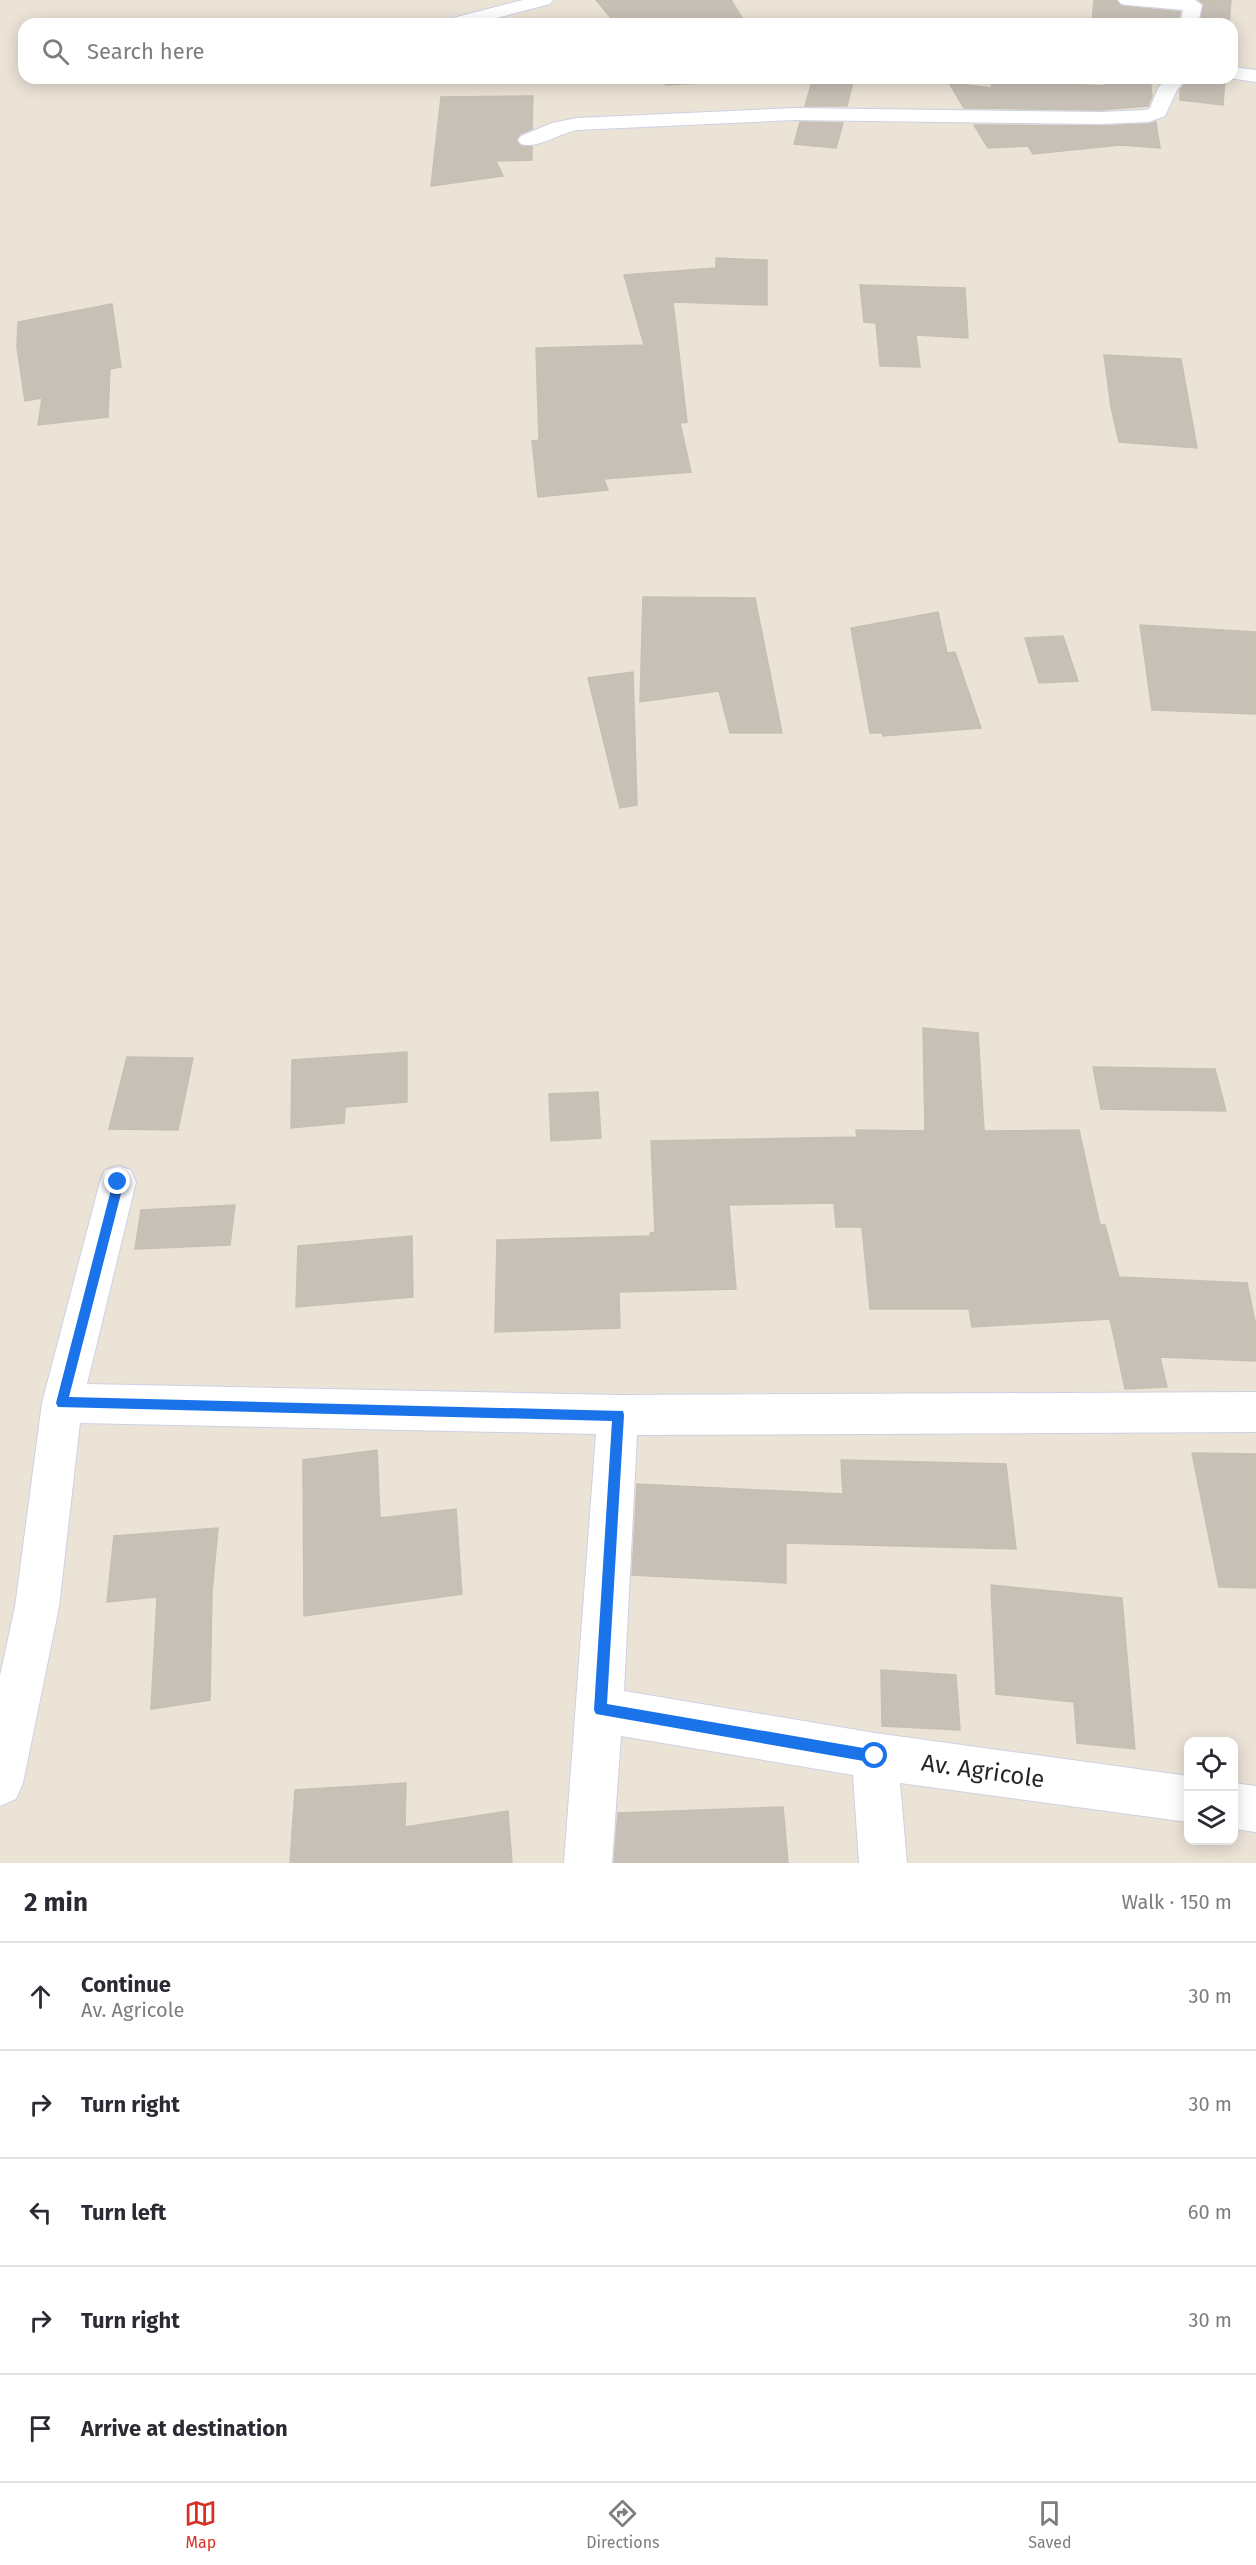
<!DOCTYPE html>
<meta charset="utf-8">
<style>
:root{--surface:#fff;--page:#f2f2f3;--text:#2b2b33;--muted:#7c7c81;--line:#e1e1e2;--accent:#d93025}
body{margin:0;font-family:"Fira Sans",sans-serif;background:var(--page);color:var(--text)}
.controls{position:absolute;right:18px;bottom:18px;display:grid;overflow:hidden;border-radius:12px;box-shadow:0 3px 15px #0003}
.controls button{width:54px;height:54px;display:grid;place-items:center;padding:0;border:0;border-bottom:2px solid var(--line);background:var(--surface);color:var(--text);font:30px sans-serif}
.stop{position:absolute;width:18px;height:18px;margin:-14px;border:4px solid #1a73e8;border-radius:50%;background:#fff}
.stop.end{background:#1a73e8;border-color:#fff;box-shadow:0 2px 6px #0008}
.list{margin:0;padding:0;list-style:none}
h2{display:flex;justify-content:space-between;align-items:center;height:78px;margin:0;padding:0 24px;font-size:26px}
h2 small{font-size:20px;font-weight:400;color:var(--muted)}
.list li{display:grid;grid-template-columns:39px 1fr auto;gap:18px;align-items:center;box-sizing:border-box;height:108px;padding:0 24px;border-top:2px solid var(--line)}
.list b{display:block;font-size:22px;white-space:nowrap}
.list p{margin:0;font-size:20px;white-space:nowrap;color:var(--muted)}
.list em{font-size:20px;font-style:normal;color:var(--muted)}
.icon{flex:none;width:33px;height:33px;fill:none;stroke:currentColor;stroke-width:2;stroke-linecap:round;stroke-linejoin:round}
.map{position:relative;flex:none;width:1256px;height:1863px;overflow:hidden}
.search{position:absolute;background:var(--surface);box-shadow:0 3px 15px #0003;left:18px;right:18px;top:18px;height:66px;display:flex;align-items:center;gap:15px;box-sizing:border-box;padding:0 21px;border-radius:18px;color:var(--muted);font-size:22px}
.sheet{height:618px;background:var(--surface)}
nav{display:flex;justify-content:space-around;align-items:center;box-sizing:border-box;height:84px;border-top:2px solid var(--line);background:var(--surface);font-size:16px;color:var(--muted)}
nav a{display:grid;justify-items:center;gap:3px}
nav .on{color:var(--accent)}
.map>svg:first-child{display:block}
.building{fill:#c7c0b7;stroke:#c7bfb1;stroke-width:1.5}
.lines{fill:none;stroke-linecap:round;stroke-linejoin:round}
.minor-casing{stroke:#ccd1e3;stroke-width:2}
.minor{fill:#fff;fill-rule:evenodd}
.route{fill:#1a73e8}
.labels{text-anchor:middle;stroke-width:4.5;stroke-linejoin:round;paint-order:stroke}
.near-street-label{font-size:24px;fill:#272727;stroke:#fff}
</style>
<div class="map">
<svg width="1256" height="1863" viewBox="0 0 1256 1863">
<rect width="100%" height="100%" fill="#ece3d7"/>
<g class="building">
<path d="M596,0h135l15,24h-130z"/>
<path d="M1094,0h22l5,6 59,6 -2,12h-86z"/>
<path d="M1199,0h32l-2,24h-29l4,-19z"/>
<path d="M661,78h118v1l-113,6z"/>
<path d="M813,78h41l-7,28h-42z"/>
<path d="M1104,78h46l2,18 -4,10 -48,4 -136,-2 -15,-25 43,5 -1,-8 114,6z"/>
<path d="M1190,78h35l-2,27 -43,-5v-10z"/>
<path d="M533,96l-1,33 -12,5 -4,6 5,6 11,1v13l-36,1 7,15 -72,10 10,-89z"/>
<path d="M800,122l43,1 -7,25 -42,-4z"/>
<path d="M1156,122l4,26 -40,-3 -87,9 -5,-8 -40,2 -14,-23 126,1 49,-2z"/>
<path d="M716,258l51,2v45l-94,-3 14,120 -7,1 11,49 -87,7 4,11 -70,7 -6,-56 7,-1 -3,-92 108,-3 -20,-70 92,-7z"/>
<path d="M860,285l105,3 3,50 -52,-3 4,32 -40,-1 -4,-43 -12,-1z"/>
<path d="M112,304l9,63 -11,2 -2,48 -70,8 4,-27 -17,3 -8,-54 1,-25z"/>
<path d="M1104,355l77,4 16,89 -78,-6 -8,-35z"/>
<path d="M643,597l112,1 27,135h-52l-11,-42 -79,11z"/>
<path d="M938,612l9,41 8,-1 26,76 -98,8 -1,-3h-12l-19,-105z"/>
<path d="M1140,625l116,7v82l-104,-4z"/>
<path d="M1063,636l15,45 -39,2 -14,-45z"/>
<path d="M633,672l4,133 -17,3 -32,-130z"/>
<path d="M923,1028l55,5 6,98 95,-1 21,95h5l14,52 128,6 9,43v35l-96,-4 7,30 -42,2 -15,-70 -138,8 -3,-18h-99l-8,-82h-26l-2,-24 -105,2 7,84 -117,3 1,36 -125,4 2,-92 153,-4v-3l5,-1 -4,-91 206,-4 -1,-7 69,1z"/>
<path d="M407,1052v50l-62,5 -1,16 -53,5 1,-68z"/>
<path d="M127,1057l66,1 -15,72 -69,-1z"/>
<path d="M1093,1067l122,2 11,42 -125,-2z"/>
<path d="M598,1092l3,46 -50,3 -2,-47z"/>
<path d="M235,1205l-5,40 -95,4 6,-39z"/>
<path d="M412,1236l1,61 -117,10 2,-61z"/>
<path d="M377,1450l3,68 76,-9 6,85 -158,22 -1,-156z"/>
<path d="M1192,1453l64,1v134l-37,-1z"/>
<path d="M841,1460l165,4 10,85 -230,-6v40l-154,-8 5,-91 206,10z"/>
<path d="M218,1528l-6,64 -2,108 -59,9 6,-112 -50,5 7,-66z"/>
<path d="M991,1585l131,13 13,151 -58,-6 -3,-41 -78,-8z"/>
<path d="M881,1670l75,5 4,55 -78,-4z"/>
<path d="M406,1783l-1,44 103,-16 4,52h-222l5,-73z"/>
<path d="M783,1807l5,56h-174l4,-50z"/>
</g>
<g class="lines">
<defs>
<g id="minor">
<path d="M523,0h30l-3,4 -76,20h-31l2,-4z"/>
<path d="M1118,0h77l7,5 -4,19h-18l3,-14 -56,-5 -6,-1z"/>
<path d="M1232,67l24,3v12l-27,-4h3z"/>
<path d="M1167,78h21l-11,12 -12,26 -16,6 -49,2 -306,-4 -217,10c-18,3 -38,19 -56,14l-3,-4 3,-4 31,-13 25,-5 217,-10 306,4 46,-2 4,-2 8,-20z"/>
<path d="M118,1166l13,4 5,12 -49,202 531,11 638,-3v40l-619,3 -13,256 251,42 313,43v46l-288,-39 7,80h-48l-6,-88 -232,-39 -9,127h-48l32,-429 -516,-11 -21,184 -36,176 -7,16 -16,7v-130l15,-69 27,-204 58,-221 5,-12z"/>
<path d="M1234,1783l22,3v46l-22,-3z"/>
</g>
</defs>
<use href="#minor" class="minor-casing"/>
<use href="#minor" class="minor"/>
</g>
<path class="route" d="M118,1177l6,5 -55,215 554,14 1,4 -17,289 268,46 4,2 2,4 -2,5 -4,2 -279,-49 -2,-4 18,-289 -554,-14 -2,-4 57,-221z"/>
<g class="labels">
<g class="near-street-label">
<text transform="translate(983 1771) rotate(8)" y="8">Av. Agricole</text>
</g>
</g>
</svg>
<div class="controls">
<button><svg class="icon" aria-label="locate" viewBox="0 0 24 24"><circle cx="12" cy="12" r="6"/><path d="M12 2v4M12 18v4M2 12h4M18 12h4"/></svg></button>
<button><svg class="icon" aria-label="layers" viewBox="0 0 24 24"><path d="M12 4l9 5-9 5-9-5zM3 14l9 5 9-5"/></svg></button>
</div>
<div class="stop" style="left:875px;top:1756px"></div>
<div class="stop end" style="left:118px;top:1182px"></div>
<div class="search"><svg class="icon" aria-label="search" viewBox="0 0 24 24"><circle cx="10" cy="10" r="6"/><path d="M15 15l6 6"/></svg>Search here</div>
</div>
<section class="sheet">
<h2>2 min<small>Walk · 150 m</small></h2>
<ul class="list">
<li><svg class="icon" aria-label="ahead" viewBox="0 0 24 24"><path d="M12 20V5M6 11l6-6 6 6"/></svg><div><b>Continue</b><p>Av. Agricole</p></div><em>30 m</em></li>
<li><svg class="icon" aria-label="right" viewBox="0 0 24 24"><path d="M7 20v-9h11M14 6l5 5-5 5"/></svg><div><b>Turn right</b></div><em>30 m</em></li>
<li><svg class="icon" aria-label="left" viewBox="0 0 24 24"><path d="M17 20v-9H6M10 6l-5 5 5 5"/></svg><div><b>Turn left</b></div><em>60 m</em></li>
<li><svg class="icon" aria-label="right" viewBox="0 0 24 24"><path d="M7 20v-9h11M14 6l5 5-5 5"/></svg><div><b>Turn right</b></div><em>30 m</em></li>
<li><svg class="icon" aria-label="arrive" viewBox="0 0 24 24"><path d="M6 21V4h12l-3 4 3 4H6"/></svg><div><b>Arrive at destination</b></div></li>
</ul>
</section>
<nav>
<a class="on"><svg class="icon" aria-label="map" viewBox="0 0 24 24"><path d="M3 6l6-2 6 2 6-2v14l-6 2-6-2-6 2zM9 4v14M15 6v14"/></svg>Map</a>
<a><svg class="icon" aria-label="directions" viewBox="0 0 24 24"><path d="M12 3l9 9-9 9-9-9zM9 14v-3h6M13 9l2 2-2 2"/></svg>Directions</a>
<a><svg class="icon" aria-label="saved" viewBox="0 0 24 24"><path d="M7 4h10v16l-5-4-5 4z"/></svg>Saved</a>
</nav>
